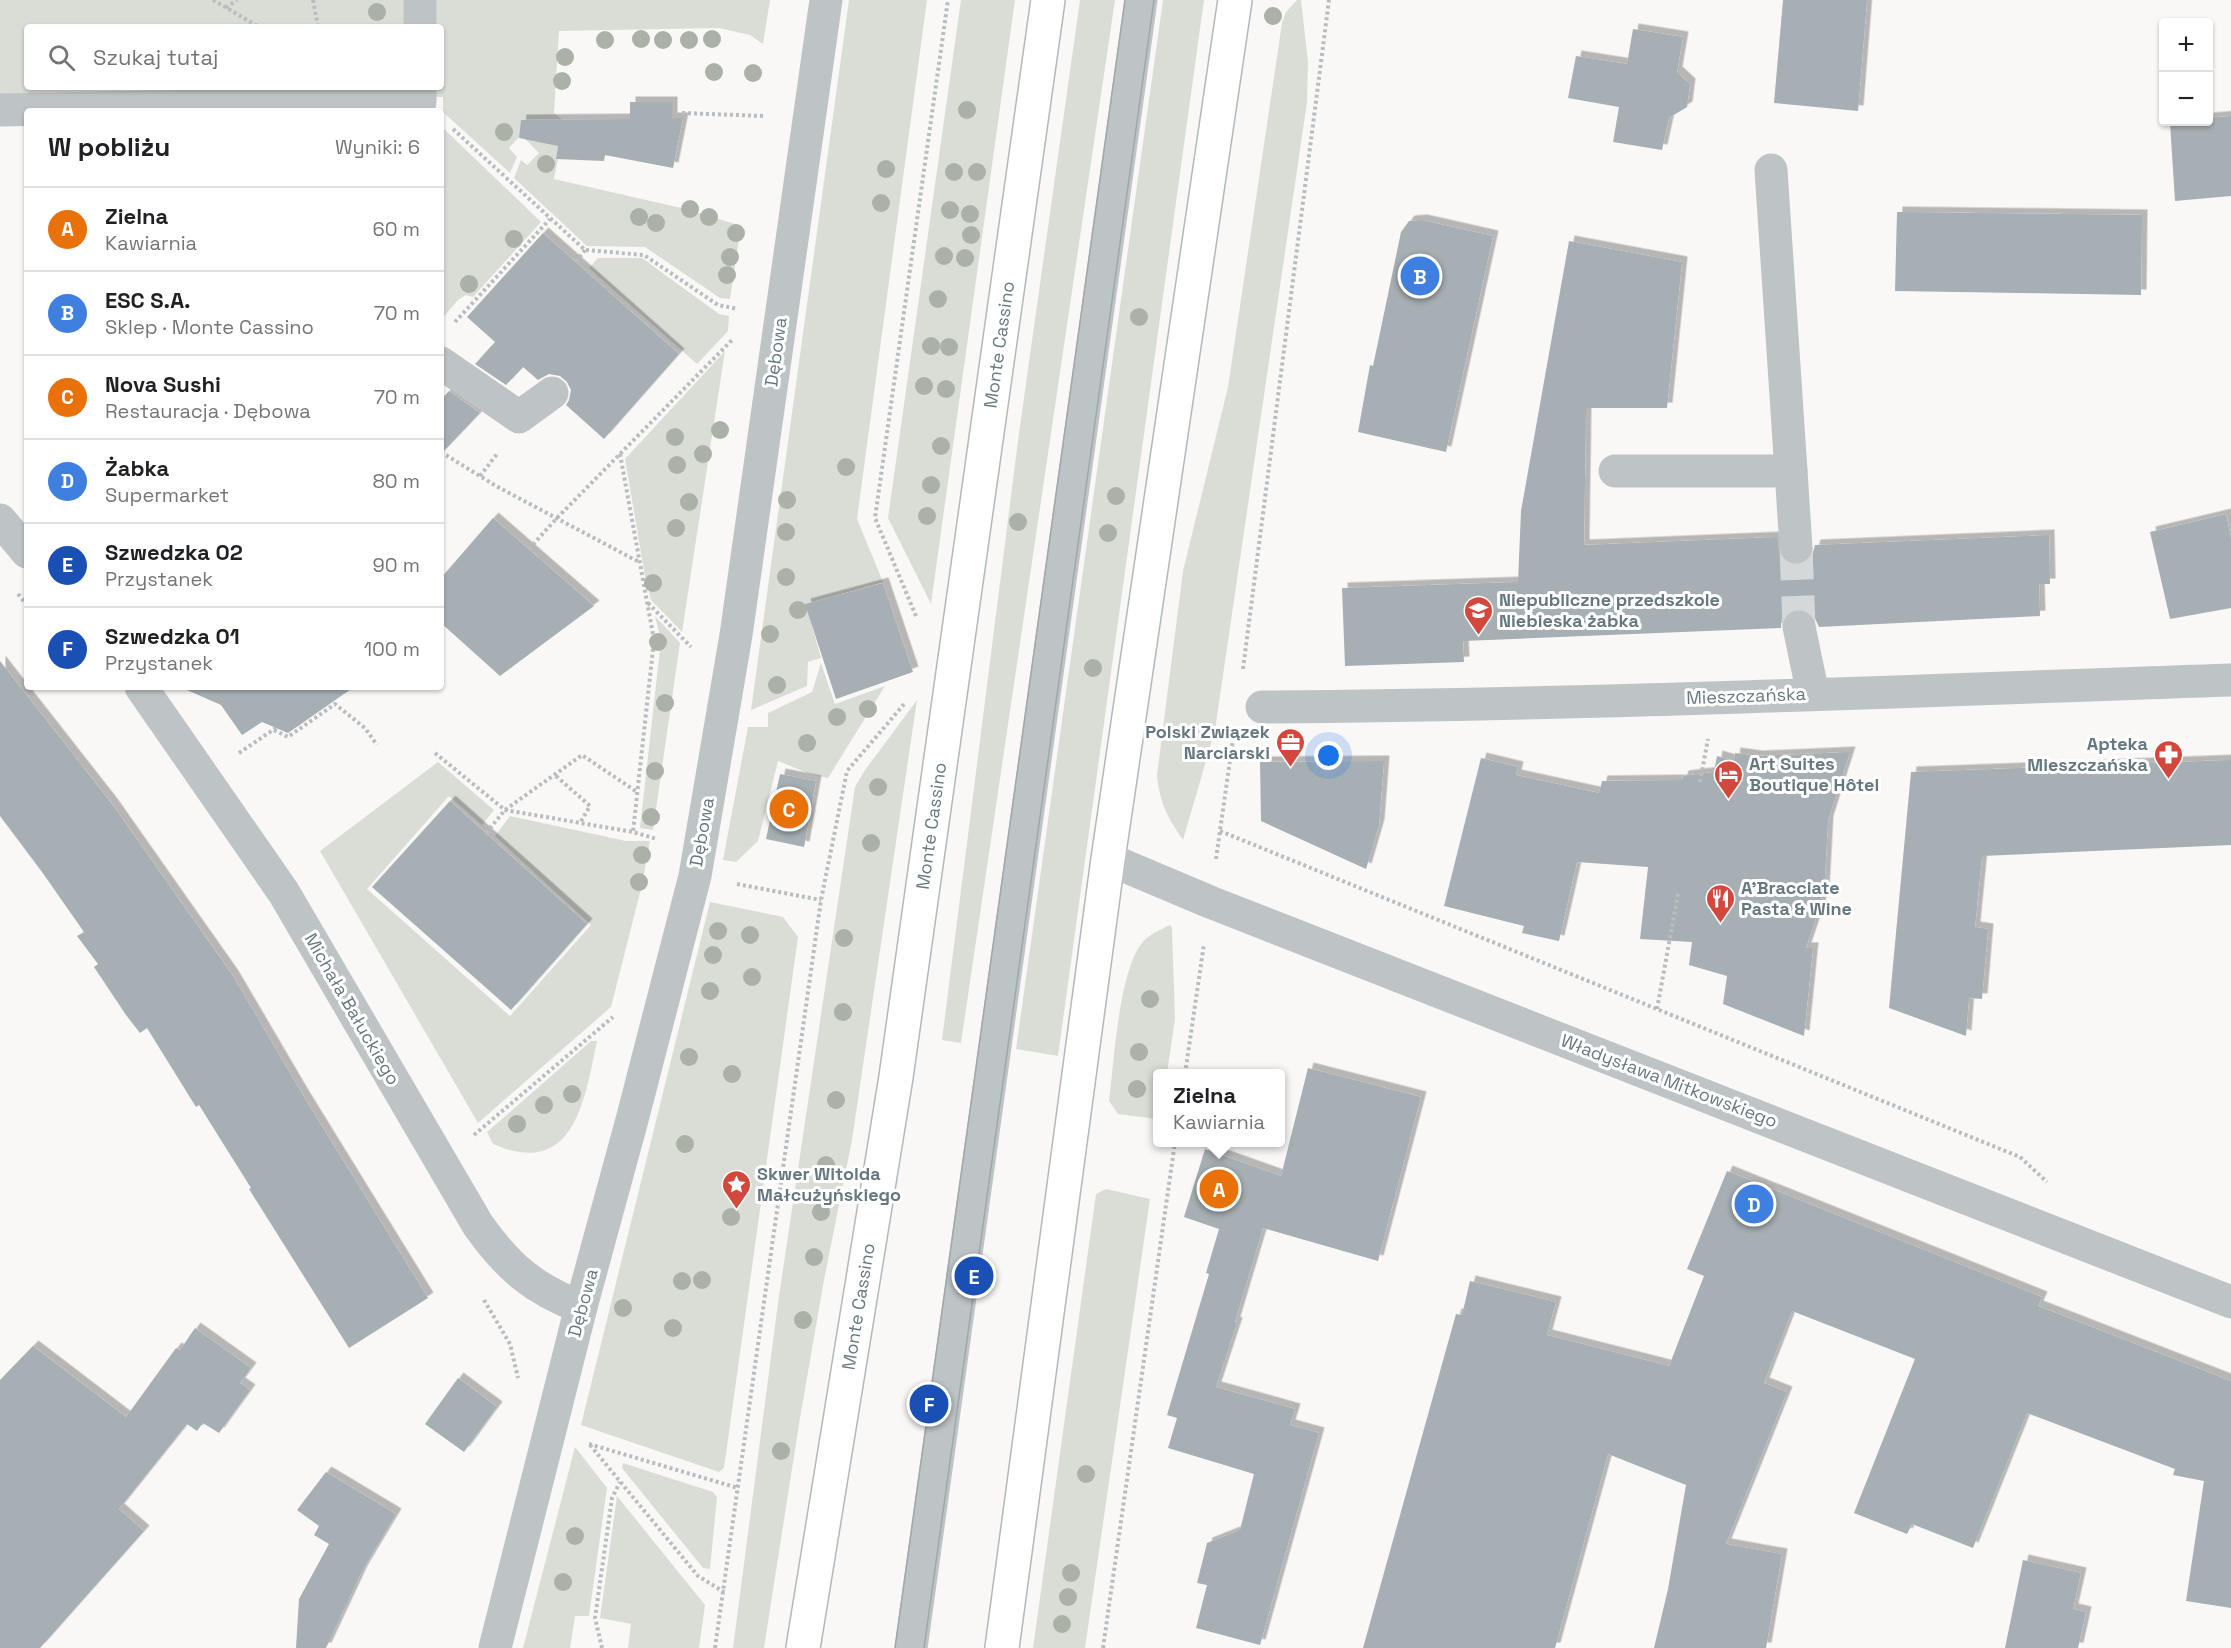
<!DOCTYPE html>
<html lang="pl">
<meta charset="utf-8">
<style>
:root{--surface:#fff;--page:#f6f6f6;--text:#202124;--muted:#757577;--line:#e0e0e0;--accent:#d3473d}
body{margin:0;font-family:"Space Grotesk",sans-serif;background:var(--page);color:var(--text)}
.controls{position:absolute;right:18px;top:18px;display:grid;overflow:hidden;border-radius:6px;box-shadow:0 2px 4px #0004}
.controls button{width:54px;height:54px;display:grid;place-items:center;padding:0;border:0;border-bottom:2px solid var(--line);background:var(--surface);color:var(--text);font:30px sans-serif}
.you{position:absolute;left:1329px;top:756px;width:21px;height:21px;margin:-15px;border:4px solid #fff;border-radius:50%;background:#1a73e8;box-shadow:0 0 0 9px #1a73e833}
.badge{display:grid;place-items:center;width:39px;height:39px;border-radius:50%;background:var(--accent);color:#fff;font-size:20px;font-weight:700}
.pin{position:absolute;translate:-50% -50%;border:3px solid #fff;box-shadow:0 2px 6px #0006}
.popup{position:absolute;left:1153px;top:1069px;width:132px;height:78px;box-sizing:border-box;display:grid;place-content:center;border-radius:6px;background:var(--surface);filter:drop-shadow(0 2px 4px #0005);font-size:20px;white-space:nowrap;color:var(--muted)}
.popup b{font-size:22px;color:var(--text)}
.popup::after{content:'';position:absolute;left:50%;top:100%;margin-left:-12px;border:12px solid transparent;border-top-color:var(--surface)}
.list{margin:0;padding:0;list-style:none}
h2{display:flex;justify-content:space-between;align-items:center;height:78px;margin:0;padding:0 24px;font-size:26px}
h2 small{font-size:20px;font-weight:400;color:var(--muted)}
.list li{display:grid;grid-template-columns:39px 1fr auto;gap:18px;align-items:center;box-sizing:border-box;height:84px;padding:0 24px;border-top:2px solid var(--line)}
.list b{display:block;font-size:22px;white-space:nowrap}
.list p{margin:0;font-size:20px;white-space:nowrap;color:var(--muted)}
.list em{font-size:20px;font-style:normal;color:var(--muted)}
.icon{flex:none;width:33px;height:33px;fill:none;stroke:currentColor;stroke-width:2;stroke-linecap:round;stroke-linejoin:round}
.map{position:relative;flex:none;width:2231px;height:1648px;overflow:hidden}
.search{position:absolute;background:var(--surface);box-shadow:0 2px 4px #0004;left:24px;top:24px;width:420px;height:66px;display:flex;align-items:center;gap:15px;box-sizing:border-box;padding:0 21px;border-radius:6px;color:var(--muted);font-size:22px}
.panel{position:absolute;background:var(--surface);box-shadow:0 2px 4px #0004;left:24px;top:108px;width:420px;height:582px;border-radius:6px}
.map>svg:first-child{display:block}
.green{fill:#daddd6;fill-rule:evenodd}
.building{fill:#a6afb3;filter:url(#shadow)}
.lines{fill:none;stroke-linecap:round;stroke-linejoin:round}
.minor-tunnel{stroke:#d4d8d9;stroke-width:33;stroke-dasharray:33 16;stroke-linecap:butt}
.major-casing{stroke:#b2b8bb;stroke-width:36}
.path{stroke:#b9bdbf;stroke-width:4;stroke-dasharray:3 3;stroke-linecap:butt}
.minor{stroke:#bec4c6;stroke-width:33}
.major{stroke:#fff;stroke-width:33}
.tram{stroke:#9fa7ab;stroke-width:1.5}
.tree{fill:#abb1a7}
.labels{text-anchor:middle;stroke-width:6;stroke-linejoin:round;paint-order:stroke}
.street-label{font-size:18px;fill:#66787f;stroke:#fff}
.poi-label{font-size:18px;font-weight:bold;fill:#66787f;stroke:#fff;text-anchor:start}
</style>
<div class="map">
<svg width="2231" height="1648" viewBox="0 0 2231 1648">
<defs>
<filter id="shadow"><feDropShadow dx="5.5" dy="-5.5" stdDeviation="0" flood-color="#0004"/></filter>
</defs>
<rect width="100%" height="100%" fill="#f9f8f7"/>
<g class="green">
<path d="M0,0h770l-7,44 -13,-9 -31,-7 -160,3 -5,82 9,7 -7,38 2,1 -4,20 136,31 51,16 -11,73 -10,-1 -75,-51 -58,-1 -73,-68 7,-18 6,5 12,-12 -18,-18 -12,13 8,9 -7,16 -67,-61v-15l-443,9zM27,27h414v60h-414z"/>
<path d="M849,0h78l-70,519 26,63 -77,22 15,54 -13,4 -1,24 -56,24z"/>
<path d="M961,0h54l-84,604 -43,-86z"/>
<path d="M1080,0h35l-154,1043 -19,-3 77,-607z"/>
<path d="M1163,0h41l-146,1056 -42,-7z"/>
<path d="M1297,0h4l7,62 -1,40 -92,628 -32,110c-16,-24 -23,-36 -26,-65l26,-204 45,-184 54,-364 4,-11z"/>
<path d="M441,126l100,96 -68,75 -7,-2 -8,5 -17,20z"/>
<path d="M598,258h44l77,56 10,2 -1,15 -31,33 -108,-96z"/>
<path d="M725,351l-43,281 -31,-32 -6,-24 -20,-117z"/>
<path d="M655,616l25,27 -27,187 -13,-2 21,-188z"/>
<path d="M821,663l14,41 50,-18 -57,92 -18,-4 -32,-13 -20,80 -22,21 -13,-2 25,-133h20v-14l44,-21z"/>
<path d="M917,700l-65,440 -28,140 -25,144 -35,224h-31l45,-345 77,-516 10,-17z"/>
<path d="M438,762l56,48 -12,15 -33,-29 -82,93 143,127 81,-91 -96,-89 15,-20 116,25h24l-8,44 -31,122 -133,116 -158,-272z"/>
<path d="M710,902l73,15 15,20 -74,531 -5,4 -138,-47z"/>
<path d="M1170,925l2,3 3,91 -8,54 -9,1 -1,45 -39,-5 -9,-13c5,-39 10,-130 33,-158 7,-9 18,-13 28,-18z"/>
<path d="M591,1041h6c-12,57 -22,139 -104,103l-6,-12z"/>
<path d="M1106,1189l44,10 -65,449h-52l63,-454z"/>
<path d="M575,1447l32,41 -18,128h-14l-5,32h-47z"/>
<path d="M623,1463l90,29 4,5 -7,72 -7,-1 -81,-100z"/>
<path d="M617,1496l88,109 -6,43h-71l3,-24 -31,-6z"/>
</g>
<g class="building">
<path d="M1783,0h84l-9,111 -84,-8z"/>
<path d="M1633,29l50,8 -6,35 13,12 -3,23 -18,11 -7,32 -49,-8 6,-35 -51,-9 8,-42 51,8z"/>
<path d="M630,102h42v16h11l-10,50 -68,-13 -1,6 -48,-2 2,-13 -39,-8 2,-18 109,-1z"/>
<path d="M2231,116v80l-56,5 -5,-78 38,-1v-4z"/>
<path d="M1897,212l245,3 -1,80 -246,-4z"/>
<path d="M1422,220l71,16 -47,216 -88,-20 12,-67 3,1 28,-134 8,-11z"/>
<path d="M543,233l136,121 -75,85 -38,-34 3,-5 2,-10 -4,-8 -7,-6 -11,-2 -11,6 -15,-13 -17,18 -31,-21 20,-22 -28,-25z"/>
<path d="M1569,241l113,21 -15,146h-81l-2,137 193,-8 4,21 6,5 10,3 9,-3 6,-7 3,-11 234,-10 1,49h-11l1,32 -221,11 -6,-13 -8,-5h-9l-10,4 -5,8v7l-318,13 1,21 -119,4 -3,-78 176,-6 3,-71z"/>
<path d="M449,391l31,22 -39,41v-54z"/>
<path d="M2226,514l5,24v70l-61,11 -20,-87z"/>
<path d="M493,518l101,88 -94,70 -59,-53v-45z"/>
<path d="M883,583l30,89 -77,27 -31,-95z"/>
<path d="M0,661l112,143 121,172 71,121 124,201 -79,50 -100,-159 2,-1 -52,-83 -3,2 -49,-79 -7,5 -14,-18 -32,-48 4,-3 -21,-28 7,-4 -42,-60 -42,-56z"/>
<path d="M180,687h174l-66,46 -26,-11 -20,13 -21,-30z"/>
<path d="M1850,752l-22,69 -4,73 -18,54h7l-9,88 -81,-32 4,-28 -38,-11 3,-23 -52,-3 8,-72 -71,-5 -18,79 -37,-8 2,-7 -80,-20 37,-148 37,9 -2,8 83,18 3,-12 80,-1 1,-4 31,-4 3,-16 17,5 1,-8 22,3z"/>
<path d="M2231,760v85l-249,11 -7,71 13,2 -6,70 -13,-1 -3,38 -77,-28 22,-236z"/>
<path d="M1384,761l-5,64 -13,44 -105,-48 -1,-59z"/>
<path d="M780,774l36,7 -12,66 -38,-8z"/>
<path d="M450,801l137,123 -76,86 -139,-123z"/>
<path d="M1308,1068l113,29 -43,164 -115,-33 -28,94 2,1 -21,64 79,22 -5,16 29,8 -59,212 -64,-17 11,-43 -10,-2 10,-40 33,-13 14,-56 -86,-26 9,-30 -10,-3 42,-141 -3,-1 13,-44 -35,-12 21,-68 76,27z"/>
<path d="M1727,1171l315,126 -4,9 193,75v227l-45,-7 18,-120 -31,-6 2,-6 -148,-56 -54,135 -61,-24 -5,10 -53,-21 61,-154 -123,-48 -28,72 23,9 -61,152 56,10 -16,94h-112l14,-59 18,-104 -78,-31 -53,194h-192l93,-334 6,1 8,-34 86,21 -9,33 122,31 35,-90 -17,-7z"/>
<path d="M195,1328l56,40 -11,15 10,7 -31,43 -16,-10 -6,8 -10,-7 -68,85 25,22 -104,117h-40v-268l33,-34 93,71 50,-69 4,2z"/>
<path d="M458,1378l39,29 -33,45 -39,-28z"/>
<path d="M326,1472l70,42 -34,57 -36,77h-30l3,-49 30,-55 -15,-9 5,-9 -22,-16z"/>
<path d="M2023,1560l58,13 -8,36 13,3 -8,36h-73z"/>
</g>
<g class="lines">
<path class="minor-tunnel" d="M1796,547l3,80"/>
<defs>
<g id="major">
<path id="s1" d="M803,1648l93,-571 152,-1077"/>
<path d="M1002,1648l106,-789 127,-859"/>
</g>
</defs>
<use href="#major" class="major-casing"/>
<g class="path">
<path d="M213,0l46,27"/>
<path d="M313,0l5,27"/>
<path d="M226,8l11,-8"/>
<path d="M682,113l82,3"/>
<path d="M453,129l132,121 59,5 74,50 20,4"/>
<path d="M576,262l9,-12"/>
<path d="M455,322l95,-103"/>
<path d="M441,452l55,34 143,76"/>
<path d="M620,454l34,186 -21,192"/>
<path d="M480,476l17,-22"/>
<path d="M529,549l28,-31 176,-179"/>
<path d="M18,594l9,11"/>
<path d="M648,603l43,44"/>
<path d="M916,616l-41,-98 73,-518"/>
<path d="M1243,669l86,-669"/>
<path d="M274,730l14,7 47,-33 30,24 12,17"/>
<path d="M239,753l37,-25"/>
<path d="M435,753l70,57 128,22 24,7"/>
<path d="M556,776l34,30 -10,17"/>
<path d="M1700,782l8,-43"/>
<path d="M1220,831l800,326 27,25"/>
<path d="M486,833l19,-23 77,-55 55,37"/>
<path d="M1216,859l17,-120"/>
<path d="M737,884l84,16"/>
<path d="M1657,1009l21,-115"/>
<path d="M1185,1074l19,-130"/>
<path d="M474,1135l139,-118"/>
<path d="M484,1300l26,44 8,34"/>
<path d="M589,1444l149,44"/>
<path d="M590,1445l108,131 26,16"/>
<path d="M602,1648l-7,-30 17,-120 8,-16"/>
<path d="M715,1648l106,-748 26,-129 58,-68"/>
<path d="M1103,1648l72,-506"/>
</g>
<g class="minor">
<path d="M420,27v-27"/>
<path d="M0,110l420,-8v-15"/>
<path d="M441,363l78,54 33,-24"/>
<path d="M1615,471h176l-20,-301"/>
<path d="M1791,471l5,76"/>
<path d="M0,520l27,32"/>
<path d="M1799,627l14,67"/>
<path d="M141,687l143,206 194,332c29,41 55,64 103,82"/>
<path d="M1262,707c323,-2 646,-16 969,-27"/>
<path d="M1108,859l102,43 1021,400"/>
<path d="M495,1648l86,-341 51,-187 63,-244 41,-241 90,-635"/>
<path d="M911,1648l230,-1648"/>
</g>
<use href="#major" class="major"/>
<g class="tram">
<path d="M895,1648l230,-1648"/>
<path d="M924,1648l230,-1648"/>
</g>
</g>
<g class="tree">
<circle cx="377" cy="12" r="9"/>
<circle cx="1273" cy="16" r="9"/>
<circle cx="641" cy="39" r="9"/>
<circle cx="712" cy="39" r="9"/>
<circle cx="605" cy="40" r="9"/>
<circle cx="663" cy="40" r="9"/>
<circle cx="689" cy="40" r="9"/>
<circle cx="565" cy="57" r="9"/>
<circle cx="714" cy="72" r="9"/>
<circle cx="753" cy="73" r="9"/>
<circle cx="562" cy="81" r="9"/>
<circle cx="967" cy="110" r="9"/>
<circle cx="504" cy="132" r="9"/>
<circle cx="546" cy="164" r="9"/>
<circle cx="886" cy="169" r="9"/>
<circle cx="954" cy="172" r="9"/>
<circle cx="977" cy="172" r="9"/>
<circle cx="881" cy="203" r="9"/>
<circle cx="690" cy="209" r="9"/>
<circle cx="950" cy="210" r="9"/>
<circle cx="970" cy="214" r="9"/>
<circle cx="639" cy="217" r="9"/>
<circle cx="709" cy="217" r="9"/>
<circle cx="656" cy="223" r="9"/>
<circle cx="736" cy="233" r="9"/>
<circle cx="971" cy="235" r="9"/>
<circle cx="514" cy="239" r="9"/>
<circle cx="944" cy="256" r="9"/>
<circle cx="730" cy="257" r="9"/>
<circle cx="965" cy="258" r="9"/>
<circle cx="727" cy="275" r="9"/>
<circle cx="469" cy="284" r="9"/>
<circle cx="938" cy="299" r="9"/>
<circle cx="1139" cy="317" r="9"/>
<circle cx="931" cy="346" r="9"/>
<circle cx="949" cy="347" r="9"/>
<circle cx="924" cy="386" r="9"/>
<circle cx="946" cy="389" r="9"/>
<circle cx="720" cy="430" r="9"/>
<circle cx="675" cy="437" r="9"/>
<circle cx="941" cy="446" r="9"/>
<circle cx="703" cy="454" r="9"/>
<circle cx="677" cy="465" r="9"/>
<circle cx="846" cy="467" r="9"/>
<circle cx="931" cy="485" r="9"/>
<circle cx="1116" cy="496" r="9"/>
<circle cx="787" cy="500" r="9"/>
<circle cx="689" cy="502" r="9"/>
<circle cx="927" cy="516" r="9"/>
<circle cx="1018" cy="522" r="9"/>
<circle cx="676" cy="528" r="9"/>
<circle cx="786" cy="532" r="9"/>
<circle cx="1108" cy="533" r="9"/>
<circle cx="786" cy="577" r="9"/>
<circle cx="653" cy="583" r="9"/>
<circle cx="798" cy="610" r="9"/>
<circle cx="770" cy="634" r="9"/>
<circle cx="658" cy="642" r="9"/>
<circle cx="1093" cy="668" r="9"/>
<circle cx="777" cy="685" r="9"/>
<circle cx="665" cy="703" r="9"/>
<circle cx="868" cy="709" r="9"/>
<circle cx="837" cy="717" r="9"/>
<circle cx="807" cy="743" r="9"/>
<circle cx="655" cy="771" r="9"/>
<circle cx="878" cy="787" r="9"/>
<circle cx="651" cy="817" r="9"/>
<circle cx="871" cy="843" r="9"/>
<circle cx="642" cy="855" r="9"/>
<circle cx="639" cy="882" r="9"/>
<circle cx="718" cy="931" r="9"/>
<circle cx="750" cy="935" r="9"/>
<circle cx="844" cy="938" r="9"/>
<circle cx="713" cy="955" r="9"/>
<circle cx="752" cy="977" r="9"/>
<circle cx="710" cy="991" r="9"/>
<circle cx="1150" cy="999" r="9"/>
<circle cx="843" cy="1012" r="9"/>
<circle cx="1139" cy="1052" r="9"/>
<circle cx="689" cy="1057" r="9"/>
<circle cx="732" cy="1074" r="9"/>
<circle cx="1137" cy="1089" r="9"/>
<circle cx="572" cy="1094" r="9"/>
<circle cx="836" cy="1100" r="9"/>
<circle cx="544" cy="1105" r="9"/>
<circle cx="517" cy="1124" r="9"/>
<circle cx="685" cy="1144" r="9"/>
<circle cx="826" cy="1165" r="9"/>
<circle cx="821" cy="1212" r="9"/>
<circle cx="731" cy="1217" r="9"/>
<circle cx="814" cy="1257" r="9"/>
<circle cx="702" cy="1280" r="9"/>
<circle cx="682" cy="1281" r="9"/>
<circle cx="623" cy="1308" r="9"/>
<circle cx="803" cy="1320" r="9"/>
<circle cx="673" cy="1328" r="9"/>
<circle cx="781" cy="1451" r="9"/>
<circle cx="1086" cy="1474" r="9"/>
<circle cx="575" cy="1536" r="9"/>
<circle cx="1071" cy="1573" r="9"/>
<circle cx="563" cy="1582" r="9"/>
<circle cx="1068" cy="1597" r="9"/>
<circle cx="1062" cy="1624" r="9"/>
</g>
<defs>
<symbol id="school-pin" viewBox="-11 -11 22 30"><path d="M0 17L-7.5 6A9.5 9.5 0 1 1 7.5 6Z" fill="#d3473d" stroke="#fff"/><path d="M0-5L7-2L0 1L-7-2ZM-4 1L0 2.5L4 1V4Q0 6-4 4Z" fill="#fff"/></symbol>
<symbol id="office-pin" viewBox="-11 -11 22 30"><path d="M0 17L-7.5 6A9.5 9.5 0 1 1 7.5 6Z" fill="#d3473d" stroke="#fff"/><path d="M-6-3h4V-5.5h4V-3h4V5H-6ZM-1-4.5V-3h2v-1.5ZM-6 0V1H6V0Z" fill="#fff"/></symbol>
<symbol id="pharmacy-pin" viewBox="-11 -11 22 30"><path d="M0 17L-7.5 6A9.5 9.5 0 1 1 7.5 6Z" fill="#d3473d" stroke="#fff"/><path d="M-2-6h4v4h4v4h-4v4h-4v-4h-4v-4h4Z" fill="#fff"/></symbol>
<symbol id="hotel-pin" viewBox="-11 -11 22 30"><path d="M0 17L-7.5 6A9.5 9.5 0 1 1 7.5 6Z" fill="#d3473d" stroke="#fff"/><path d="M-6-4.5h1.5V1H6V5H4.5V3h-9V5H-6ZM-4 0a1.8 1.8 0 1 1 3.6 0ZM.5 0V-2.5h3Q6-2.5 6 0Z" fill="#fff"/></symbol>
<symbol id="restaurant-pin" viewBox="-11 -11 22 30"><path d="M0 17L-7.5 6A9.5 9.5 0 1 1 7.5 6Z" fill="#d3473d" stroke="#fff"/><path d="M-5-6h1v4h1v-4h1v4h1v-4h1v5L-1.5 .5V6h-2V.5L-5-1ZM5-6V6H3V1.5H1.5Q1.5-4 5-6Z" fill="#fff"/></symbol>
<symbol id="sight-pin" viewBox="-11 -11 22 30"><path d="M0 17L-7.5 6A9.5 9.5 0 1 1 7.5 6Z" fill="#d3473d" stroke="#fff"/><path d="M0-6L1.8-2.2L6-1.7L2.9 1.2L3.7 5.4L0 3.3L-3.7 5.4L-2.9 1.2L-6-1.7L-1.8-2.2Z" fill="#fff"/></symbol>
</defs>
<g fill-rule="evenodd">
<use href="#school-pin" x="1462" y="594" width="33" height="45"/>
<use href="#office-pin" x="1274" y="726" width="33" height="45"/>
<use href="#pharmacy-pin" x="2152" y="738" width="33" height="45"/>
<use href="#hotel-pin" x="1712" y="758" width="33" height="45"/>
<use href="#restaurant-pin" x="1704" y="882" width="33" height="45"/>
<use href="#sight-pin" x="720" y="1168" width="33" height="45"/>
</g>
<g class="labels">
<g class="street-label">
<text dy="6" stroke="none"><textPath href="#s1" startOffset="1318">Monte Cassino</textPath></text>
<text transform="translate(776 352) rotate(-82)" y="6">Dębowa</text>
<text transform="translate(1746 696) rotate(-2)" y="6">Mieszczańska</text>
<text dy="6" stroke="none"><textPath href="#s1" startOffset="832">Monte Cassino</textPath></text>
<text transform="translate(702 832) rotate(-80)" y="6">Dębowa</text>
<text transform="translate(352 1009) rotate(60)" y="6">Michała Bałuckiego</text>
<text transform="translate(1669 1081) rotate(21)" y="6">Władysława Mitkowskiego</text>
<text transform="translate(583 1303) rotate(-75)" y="6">Dębowa</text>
<text dy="6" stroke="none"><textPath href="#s1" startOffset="346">Monte Cassino</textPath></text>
</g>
<g class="poi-label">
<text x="1499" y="606">Niepubliczne przedszkole<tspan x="1499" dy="21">Niebieska żabka</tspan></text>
<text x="1270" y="738" text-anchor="end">Polski Związek<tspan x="1270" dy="21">Narciarski</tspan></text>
<text x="2148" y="750" text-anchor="end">Apteka<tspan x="2148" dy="21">Mieszczańska</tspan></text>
<text x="1749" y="770">Art Suites<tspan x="1749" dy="21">Boutique Hôtel</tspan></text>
<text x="1741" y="894">A'Bracciate<tspan x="1741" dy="21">Pasta &amp; Wine</tspan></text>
<text x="757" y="1180">Skwer Witolda<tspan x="757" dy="21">Małcużyńskiego</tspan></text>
</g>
</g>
</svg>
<div class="controls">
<button>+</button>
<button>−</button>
</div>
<div class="you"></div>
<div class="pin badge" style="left:1219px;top:1189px;background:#e8710a">A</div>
<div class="popup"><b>Zielna</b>Kawiarnia</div>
<div class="pin badge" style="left:1420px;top:276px;background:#3f7fe0">B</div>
<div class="pin badge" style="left:789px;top:809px;background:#e8710a">C</div>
<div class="pin badge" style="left:1754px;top:1204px;background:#3f7fe0">D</div>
<div class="pin badge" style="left:974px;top:1276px;background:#1a4fb4">E</div>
<div class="pin badge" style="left:929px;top:1404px;background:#1a4fb4">F</div>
<div class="search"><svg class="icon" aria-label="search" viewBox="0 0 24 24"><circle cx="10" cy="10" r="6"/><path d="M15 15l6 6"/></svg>Szukaj tutaj</div>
<section class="panel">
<h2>W pobliżu<small>Wyniki: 6</small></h2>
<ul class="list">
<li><span class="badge" style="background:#e8710a">A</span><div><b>Zielna</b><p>Kawiarnia</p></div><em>60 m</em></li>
<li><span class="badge" style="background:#3f7fe0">B</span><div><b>ESC S.A.</b><p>Sklep · Monte Cassino</p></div><em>70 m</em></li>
<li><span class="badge" style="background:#e8710a">C</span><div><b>Nova Sushi</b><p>Restauracja · Dębowa</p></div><em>70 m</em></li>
<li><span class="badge" style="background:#3f7fe0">D</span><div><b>Żabka</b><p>Supermarket</p></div><em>80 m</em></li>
<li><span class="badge" style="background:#1a4fb4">E</span><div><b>Szwedzka 02</b><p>Przystanek</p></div><em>90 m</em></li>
<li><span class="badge" style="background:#1a4fb4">F</span><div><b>Szwedzka 01</b><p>Przystanek</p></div><em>100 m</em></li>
</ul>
</section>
</div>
